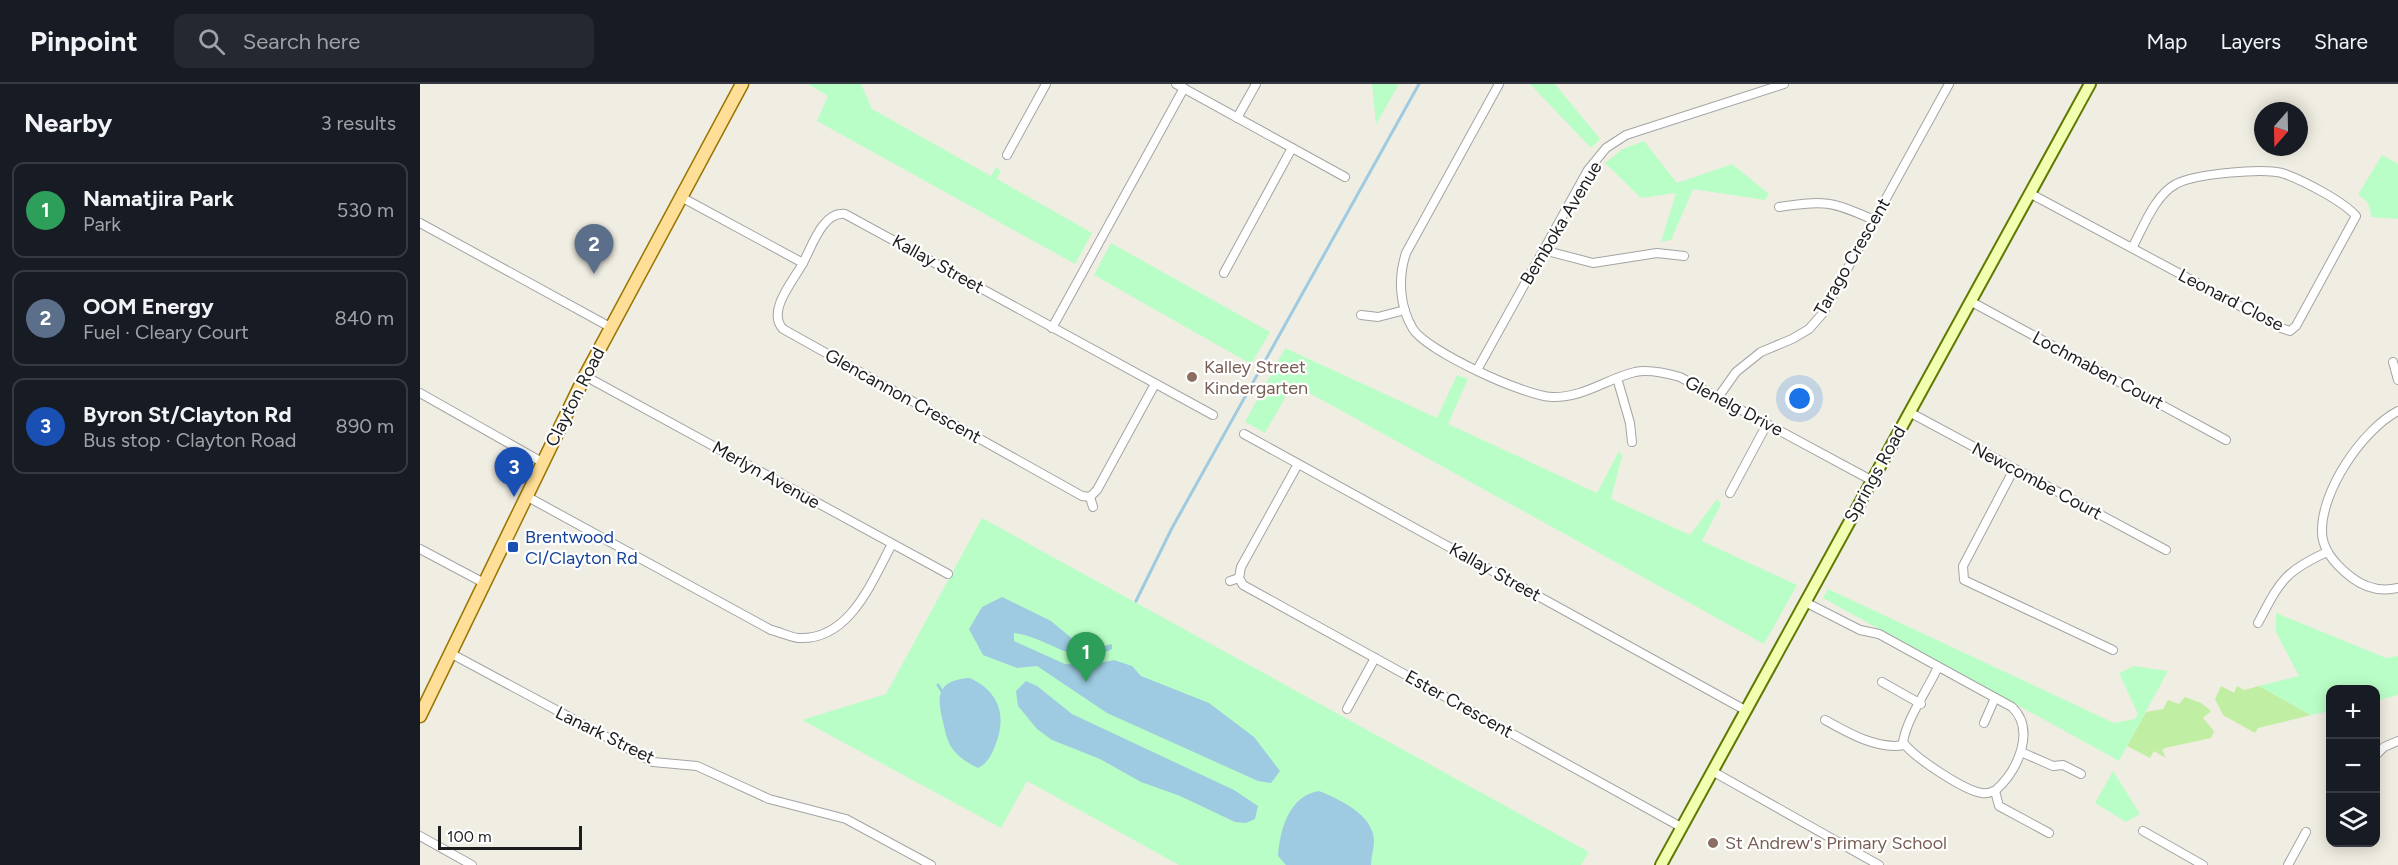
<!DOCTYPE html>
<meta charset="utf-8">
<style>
:root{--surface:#171b24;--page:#242831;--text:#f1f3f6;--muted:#9ea1a6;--line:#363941;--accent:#b45309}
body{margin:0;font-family:Figtree,sans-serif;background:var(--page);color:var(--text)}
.controls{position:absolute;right:18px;bottom:18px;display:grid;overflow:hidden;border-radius:12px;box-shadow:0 3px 15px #0003}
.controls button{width:54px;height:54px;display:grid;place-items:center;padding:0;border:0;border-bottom:2px solid var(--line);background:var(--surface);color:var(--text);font:30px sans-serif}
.compass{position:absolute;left:1834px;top:18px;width:54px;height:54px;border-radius:50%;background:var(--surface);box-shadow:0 3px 15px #0003;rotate:200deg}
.scale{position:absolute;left:18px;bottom:15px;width:144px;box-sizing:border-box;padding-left:6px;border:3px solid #1d1d1d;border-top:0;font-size:16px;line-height:21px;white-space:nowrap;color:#1d1d1d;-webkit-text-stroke:4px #fff;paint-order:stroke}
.you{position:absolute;left:1380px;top:315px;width:21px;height:21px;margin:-15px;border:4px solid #fff;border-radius:50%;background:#1a73e8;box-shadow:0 0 0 9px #1a73e833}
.badge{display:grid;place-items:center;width:39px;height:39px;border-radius:50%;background:var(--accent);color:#fff;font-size:20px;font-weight:700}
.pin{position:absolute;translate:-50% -50px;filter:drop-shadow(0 2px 3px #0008)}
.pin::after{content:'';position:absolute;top:32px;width:21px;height:18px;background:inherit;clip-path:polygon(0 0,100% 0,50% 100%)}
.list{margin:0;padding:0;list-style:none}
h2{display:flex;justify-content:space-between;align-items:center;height:78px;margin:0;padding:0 24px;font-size:26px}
h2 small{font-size:20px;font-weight:400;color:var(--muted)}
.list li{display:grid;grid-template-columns:39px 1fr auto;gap:18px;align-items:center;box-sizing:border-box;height:96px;margin:0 12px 12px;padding:0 12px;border:2px solid var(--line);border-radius:12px}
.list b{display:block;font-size:22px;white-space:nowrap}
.list p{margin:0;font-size:20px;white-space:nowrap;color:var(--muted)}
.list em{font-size:20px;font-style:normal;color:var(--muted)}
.icon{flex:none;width:33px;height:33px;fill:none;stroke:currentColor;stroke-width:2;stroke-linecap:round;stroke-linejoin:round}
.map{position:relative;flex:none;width:1978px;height:781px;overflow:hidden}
header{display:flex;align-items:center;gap:36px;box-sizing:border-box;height:84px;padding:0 30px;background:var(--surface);border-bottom:2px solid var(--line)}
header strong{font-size:28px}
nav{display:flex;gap:33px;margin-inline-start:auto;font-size:21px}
.search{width:420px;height:54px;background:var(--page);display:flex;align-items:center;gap:15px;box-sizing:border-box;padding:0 21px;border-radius:12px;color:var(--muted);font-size:22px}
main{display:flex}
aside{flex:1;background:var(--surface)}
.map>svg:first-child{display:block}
.grass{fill:#c0efa3}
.park{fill:#bafec7}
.water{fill:#9ecbe1}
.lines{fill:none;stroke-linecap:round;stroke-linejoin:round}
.stream{stroke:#9ecbe1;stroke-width:3}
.minor-casing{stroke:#a4a4a4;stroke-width:10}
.secondary-casing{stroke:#5e7900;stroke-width:14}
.primary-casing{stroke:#977500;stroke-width:15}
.minor{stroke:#fff;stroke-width:8}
.secondary{stroke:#f2ffb1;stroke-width:10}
.primary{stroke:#ffde98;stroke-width:12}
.education-dot{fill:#8d6e63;stroke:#fff;stroke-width:2}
.transit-dot{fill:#1a4fb4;stroke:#fff;stroke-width:2}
.labels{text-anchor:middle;stroke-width:4.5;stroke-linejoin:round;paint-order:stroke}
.street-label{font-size:18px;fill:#1d1d1d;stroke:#fff}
.education-label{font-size:18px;fill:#785e54;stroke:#fff;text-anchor:start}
.transit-label{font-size:18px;fill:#164399;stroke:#fff;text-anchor:start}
</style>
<header>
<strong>Pinpoint</strong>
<div class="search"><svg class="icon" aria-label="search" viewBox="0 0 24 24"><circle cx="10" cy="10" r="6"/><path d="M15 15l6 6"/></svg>Search here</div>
<nav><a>Map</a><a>Layers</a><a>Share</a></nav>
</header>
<main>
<aside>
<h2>Nearby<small>3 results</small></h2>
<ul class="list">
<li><span class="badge" style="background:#2e9e5b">1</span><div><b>Namatjira Park</b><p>Park</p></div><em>530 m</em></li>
<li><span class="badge" style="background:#5c6f8a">2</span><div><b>OOM Energy</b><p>Fuel · Cleary Court</p></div><em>840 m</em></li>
<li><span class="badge" style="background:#1a4fb4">3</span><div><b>Byron St/Clayton Rd</b><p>Bus stop · Clayton Road</p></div><em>890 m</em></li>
</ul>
</aside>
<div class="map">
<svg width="1978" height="781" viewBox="0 0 1978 781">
<rect width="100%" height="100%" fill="#f0ede2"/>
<g class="grass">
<path d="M1801,602l13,7 3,-7 7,4 15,-4 52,29 -53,13 -3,5 -32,-18 -8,-16z"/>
<path d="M1765,613l16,6 10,8 -8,7 11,13 -3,7 -46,10 -3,2 4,8 -12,-7 -4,7 -23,-12 19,-34 17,-3 5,-9 11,4z"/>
</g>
<g class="park">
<path d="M388,0h53l11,25 119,67 5,-9 5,4 -4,8 95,54 -17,31 -258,-143 11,-25z"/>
<path d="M952,0h27l-23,40z"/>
<path d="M1110,0h25l45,55 -9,9z"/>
<path d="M1224,57l33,42 55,-19 37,30 -4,6 -72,-11 -22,51 -10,2 15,-49 -35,5 -36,-35 18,-14z"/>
<path d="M1962,71l16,9v55l-27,-2c-1,-11 -3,-17 -13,-22z"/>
<path d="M691,159l159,89 -19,32 -157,-89z"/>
<path d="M865,264l152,70 20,-43 11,4 -20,45 149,69 22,-42 3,5 -11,43 79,36 27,-36 4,5 -19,37 95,44 -33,59 -471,-260 -28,49 -20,-11z"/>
<path d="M562,434l607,334 -8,13h-402l-152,-84 -26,47 -199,-108 84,-26z"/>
<path d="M1408,505l286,134 21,-4 3,-5 -19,-41 15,-7 34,5 -49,90 -296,-163z"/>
<path d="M1856,529l110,45 12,-2v39l-22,6v-11h-46v21l-19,4 -52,-29 40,-10 -23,-44z"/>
<path d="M1693,687l27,43 -14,8 -31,-19z"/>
</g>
<g class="water">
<path d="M582,513l49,24 24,20 29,5 8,-2v5c-39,20 -60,-11 -98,-16v8l51,23 25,1 24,-5 18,6 9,10 68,27 45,34 26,34 -9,12 -13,-2 -151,-68 -70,-47 -20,2 -34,-13 -14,-26 13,-22z"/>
<path d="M550,594c30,14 37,39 25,68 -3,8 -8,18 -17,22 -8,-4 -17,-9 -23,-16 -8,-9 -9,-18 -12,-30 -7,-27 -5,-42 27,-44z"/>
<path d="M606,597l11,5 35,28 162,76 24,16 -3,13 -9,4 -11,-1 -55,-26 -39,-14 -41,-23 -48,-19 -15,-11 -19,-23 -2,-15z"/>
<path d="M899,707c20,8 55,24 55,50 0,8 -3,16 -3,24h-85l-8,-9c2,-27 11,-60 41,-65z"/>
</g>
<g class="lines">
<g class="stream">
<path d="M716,517l36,-73 247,-444"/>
<path d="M518,601l5,8"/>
</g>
<defs>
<g id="minor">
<path d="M756,0l169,93"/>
<path d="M1079,0l-93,169c-8,24 -7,53 7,76 14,22 111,67 139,68 31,1 54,-18 83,-25 14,-3 31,1 45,5l191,103"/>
<path d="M817,34l19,-34"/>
<path d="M587,71l39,-71"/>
<path d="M1611,110l250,134 9,3 6,-5 60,-110c-13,-15 -52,-35 -71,-42 -19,-7 -91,0 -109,10 -21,11 -33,44 -44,64"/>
<path d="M261,113l122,66c9,-17 20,-52 42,-49l368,201"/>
<path d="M1359,123c46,-7 52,-6 95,13"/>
<path d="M0,139l190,104"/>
<path d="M1123,166l50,13 64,-10 27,3"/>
<path d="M383,179c-9,17 -37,48 -20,66l299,167 8,1 7,-7 58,-106"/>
<path d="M804,189l68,-125"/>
<path d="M1550,217l256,139"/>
<path d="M941,231l17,2 27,-7"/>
<path d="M632,244l132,-240"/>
<path d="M1973,278l5,18"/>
<path d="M1057,286l111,-200 18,-22 20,-13 158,-51"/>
<path d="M165,292l363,198"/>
<path d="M1197,294l13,45 2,19"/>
<path d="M0,309l122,69"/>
<path d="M1299,312l17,-24 25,-20 31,-13 17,-10 14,-16 126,-229"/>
<path d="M1978,327c-36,19 -77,80 -76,121 0,19 15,34 29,45 14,11 29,15 47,11"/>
<path d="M1489,328l257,138"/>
<path d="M824,350l501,276"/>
<path d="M878,380l-57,103 -2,11 4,7 438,242"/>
<path d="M1594,385l-51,97 1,14 149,70"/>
<path d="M1310,409l37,-69"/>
<path d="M106,412l245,134c9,2 19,7 27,8 52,3 74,-57 94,-94"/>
<path d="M670,413l3,10"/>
<path d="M0,465l64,34"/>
<path d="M810,497l9,-3"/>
<path d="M1385,518l55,28 19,4 133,73c24,23 6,63 -16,83 -4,2 -9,4 -14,3 -17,-2 -69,-36 -79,-51 4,-24 24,-51 35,-75"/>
<path d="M1838,539c22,-41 25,-51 69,-71"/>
<path d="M30,569l203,109 44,4 72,33 77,20 85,46"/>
<path d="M1462,598l39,22"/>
<path d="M927,625l28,-51"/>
<path d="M1405,636c23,13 53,30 79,25"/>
<path d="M1564,639l11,-25"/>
<path d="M1601,668l32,14 10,-1 18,9"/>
<path d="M1956,671l8,-8 14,-6"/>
<path d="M1292,687l167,94"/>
<path d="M1575,707l4,15 50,27"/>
<path d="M1723,747l60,34"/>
<path d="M0,752l52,29"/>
<path d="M1868,781l18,-33"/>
</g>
<path id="secondary" d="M1241,781l429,-781"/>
<path id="primary" d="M0,632l165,-340 157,-292"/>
</defs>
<use href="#minor" class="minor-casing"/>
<use href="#secondary" class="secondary-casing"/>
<use href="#primary" class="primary-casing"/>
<use href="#minor" class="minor"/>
<use href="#secondary" class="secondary"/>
<use href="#primary" class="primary"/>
</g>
<g class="education-dot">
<circle cx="772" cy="293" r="6"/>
<circle cx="1293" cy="759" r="6"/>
</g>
<rect class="transit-dot" x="87" y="457" width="12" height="12" rx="3"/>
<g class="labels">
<g class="street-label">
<text transform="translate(1141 139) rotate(-59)" y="6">Bemboka Avenue</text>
<text transform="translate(1432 173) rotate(-60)" y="6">Tarago Crescent</text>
<text transform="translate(518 180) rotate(29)" y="6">Kallay Street</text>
<text transform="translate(1811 216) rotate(27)" y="6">Leonard Close</text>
<text transform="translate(1678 286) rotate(28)" y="6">Lochmaben Court</text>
<text transform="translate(483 312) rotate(29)" y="6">Glencannon Crescent</text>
<text transform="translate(155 313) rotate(-63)" y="6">Clayton Road</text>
<text transform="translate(1314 322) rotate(28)" y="6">Glenelg Drive</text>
<text transform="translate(1455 390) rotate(-61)" y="6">Springs Road</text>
<text transform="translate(346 391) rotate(29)" y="6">Merlyn Avenue</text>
<text transform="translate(1617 397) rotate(28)" y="6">Newcombe Court</text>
<text transform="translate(1075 488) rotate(29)" y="6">Kallay Street</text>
<text transform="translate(1039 620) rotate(29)" y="6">Ester Crescent</text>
<text transform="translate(185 651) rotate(26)" y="6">Lanark Street</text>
</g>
<g class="education-label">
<text x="784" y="289">Kalley Street<tspan x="784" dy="21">Kindergarten</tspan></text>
<text x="1305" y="765">St Andrew's Primary School</text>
</g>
<g class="transit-label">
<text x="105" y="459">Brentwood<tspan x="105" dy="21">Cl/Clayton Rd</tspan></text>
</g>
</g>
</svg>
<div class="controls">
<button>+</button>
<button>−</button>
<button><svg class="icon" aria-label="layers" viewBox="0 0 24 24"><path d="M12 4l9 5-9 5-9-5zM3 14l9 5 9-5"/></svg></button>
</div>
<svg class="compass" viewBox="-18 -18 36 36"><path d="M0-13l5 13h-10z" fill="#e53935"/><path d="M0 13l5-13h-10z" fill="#9ea1a6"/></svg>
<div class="scale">100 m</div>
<div class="you"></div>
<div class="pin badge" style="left:666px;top:598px;background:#2e9e5b">1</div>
<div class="pin badge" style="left:174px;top:190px;background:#5c6f8a">2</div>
<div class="pin badge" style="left:94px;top:413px;background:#1a4fb4">3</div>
</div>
</main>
